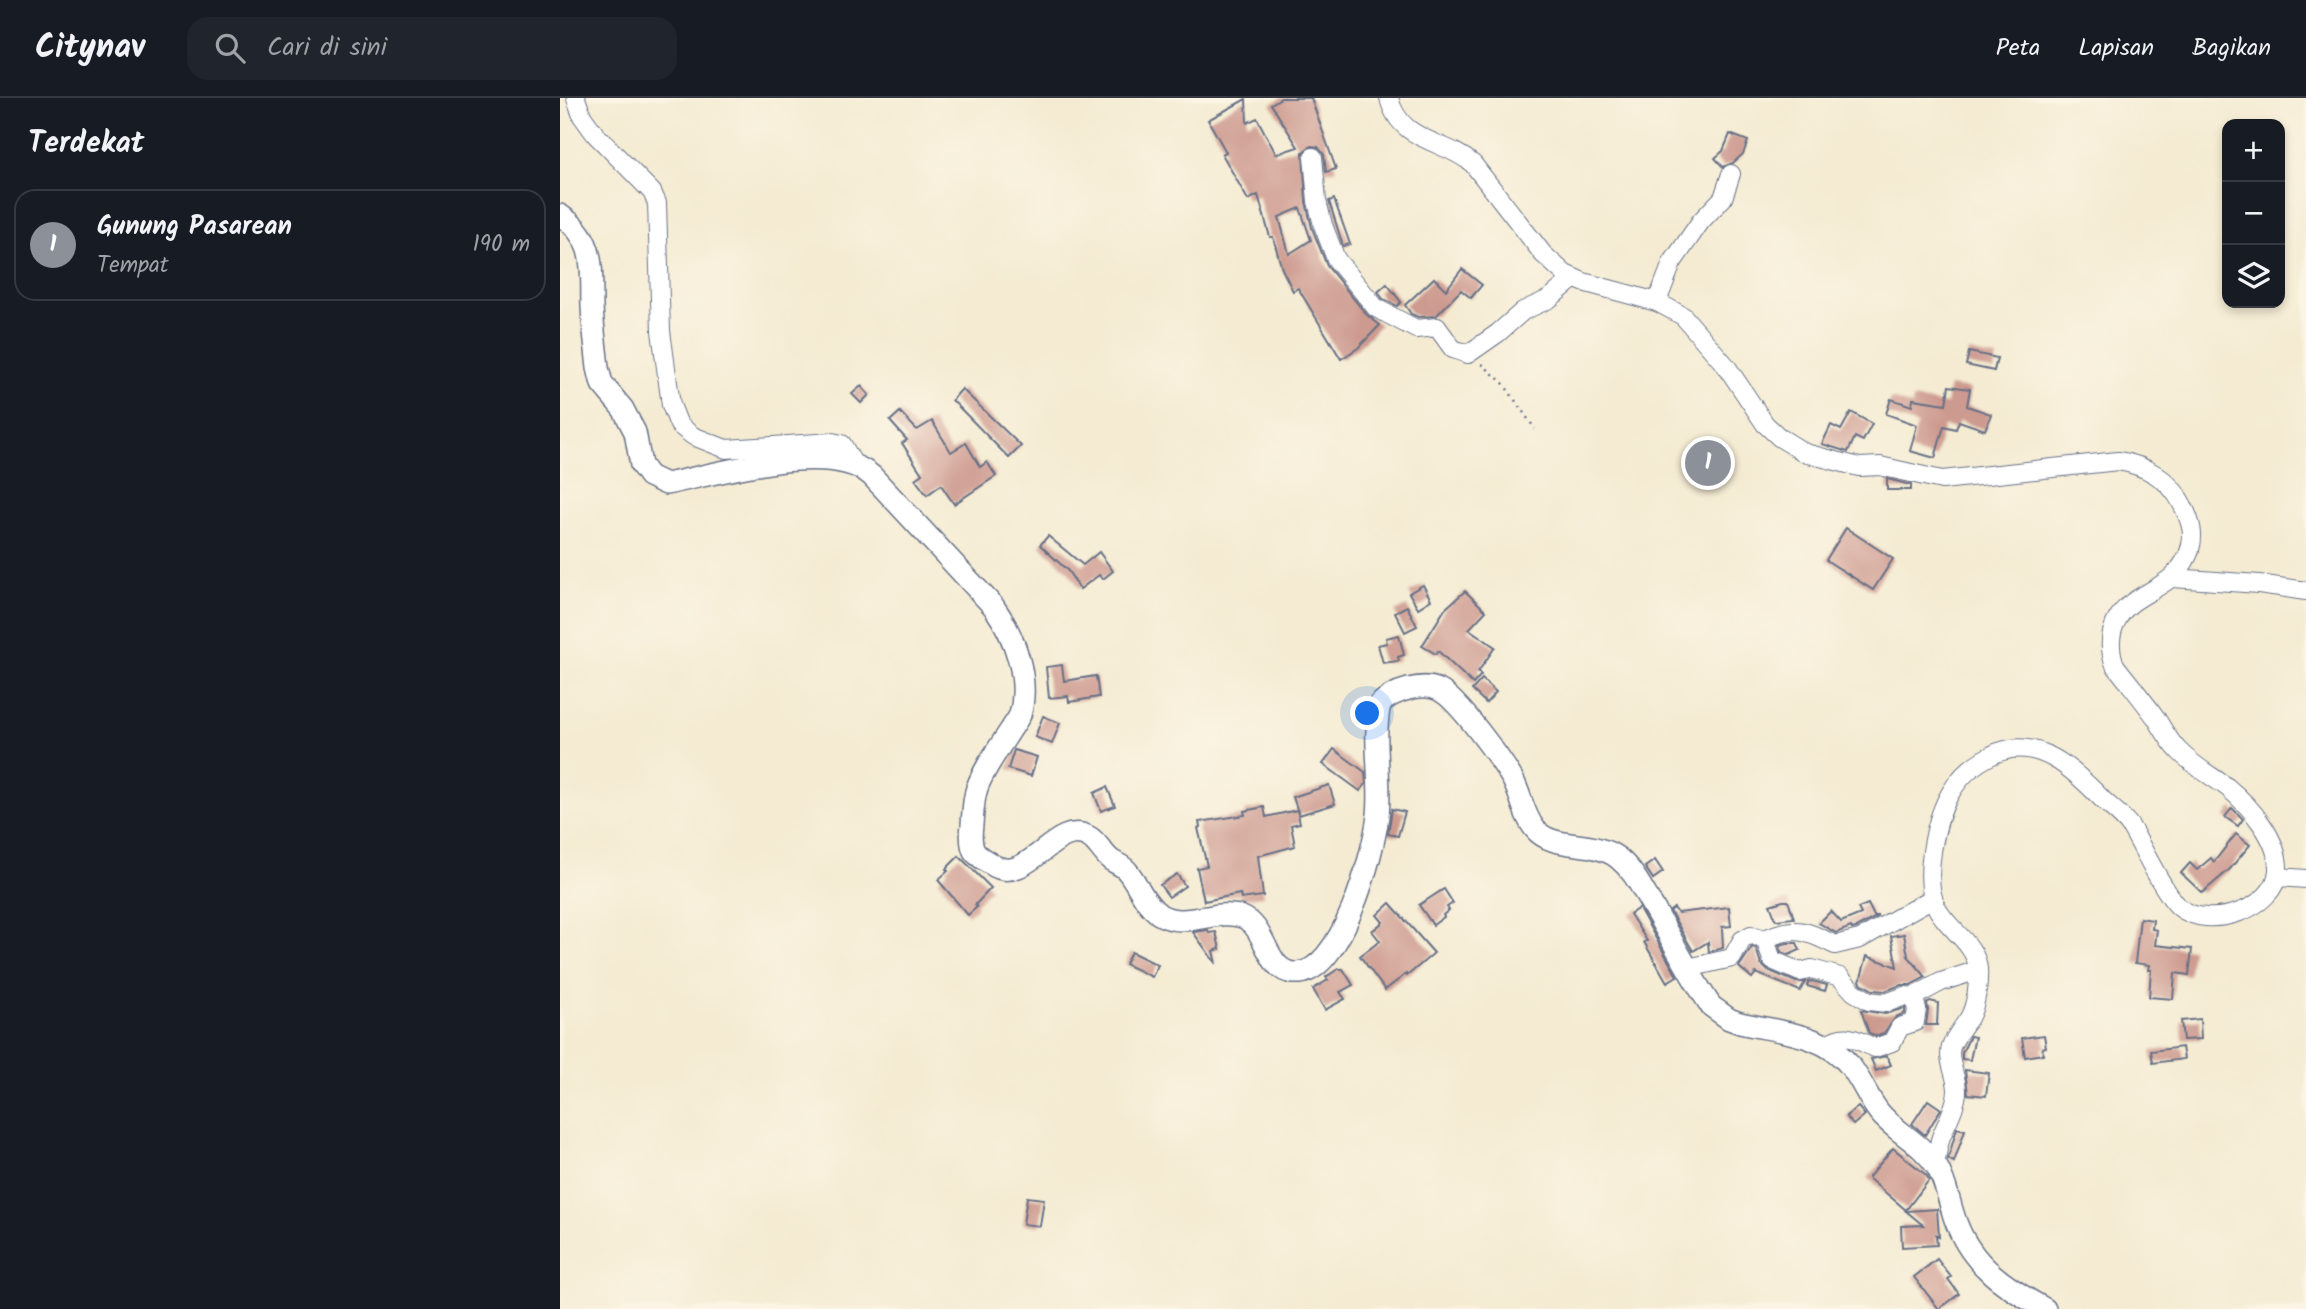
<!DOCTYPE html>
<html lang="id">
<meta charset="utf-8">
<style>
:root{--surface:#171b24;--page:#20242c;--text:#f1f3f6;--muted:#9ea1a6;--line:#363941;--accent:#8c9099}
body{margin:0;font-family:Kalam,sans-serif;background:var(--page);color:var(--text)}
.controls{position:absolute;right:21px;top:21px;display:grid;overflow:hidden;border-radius:14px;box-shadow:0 4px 10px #0003}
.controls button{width:63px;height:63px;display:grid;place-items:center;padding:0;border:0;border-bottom:2px solid var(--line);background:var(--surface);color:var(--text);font:35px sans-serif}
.you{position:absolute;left:808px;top:616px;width:24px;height:24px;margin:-18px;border:5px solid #fff;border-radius:50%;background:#1a73e8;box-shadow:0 0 0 10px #1a73e833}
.badge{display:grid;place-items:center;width:46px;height:46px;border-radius:50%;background:var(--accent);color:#fff;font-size:23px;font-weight:700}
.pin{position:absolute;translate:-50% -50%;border:4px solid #fff;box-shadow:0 2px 7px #0006}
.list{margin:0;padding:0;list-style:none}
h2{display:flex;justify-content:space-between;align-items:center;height:91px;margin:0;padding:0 28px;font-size:30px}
h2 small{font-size:23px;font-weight:400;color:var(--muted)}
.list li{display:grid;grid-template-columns:46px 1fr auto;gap:21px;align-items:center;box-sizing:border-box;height:112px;margin:0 14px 14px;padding:0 14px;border:2px solid var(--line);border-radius:21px}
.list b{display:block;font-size:26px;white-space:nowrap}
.list p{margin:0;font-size:23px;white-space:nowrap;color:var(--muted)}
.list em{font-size:23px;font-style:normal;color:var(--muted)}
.icon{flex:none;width:38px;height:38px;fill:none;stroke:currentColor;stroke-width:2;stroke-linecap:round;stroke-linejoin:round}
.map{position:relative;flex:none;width:1746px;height:1211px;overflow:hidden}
header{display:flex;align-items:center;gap:42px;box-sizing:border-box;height:98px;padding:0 35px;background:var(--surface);border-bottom:2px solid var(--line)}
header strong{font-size:33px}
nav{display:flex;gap:38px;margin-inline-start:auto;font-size:24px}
.search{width:490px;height:63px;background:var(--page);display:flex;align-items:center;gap:18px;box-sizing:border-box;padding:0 24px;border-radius:21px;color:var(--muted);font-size:26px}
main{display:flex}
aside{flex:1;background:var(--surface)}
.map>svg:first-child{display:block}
.building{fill:#cd9a8f;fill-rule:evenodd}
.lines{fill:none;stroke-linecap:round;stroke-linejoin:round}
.minor-casing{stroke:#677187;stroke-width:20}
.tertiary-casing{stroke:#677187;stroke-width:24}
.path{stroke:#677187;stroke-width:2.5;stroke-dasharray:2 5;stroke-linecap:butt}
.minor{stroke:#fff;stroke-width:18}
.tertiary{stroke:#fff;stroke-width:21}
</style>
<header>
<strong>Citynav</strong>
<div class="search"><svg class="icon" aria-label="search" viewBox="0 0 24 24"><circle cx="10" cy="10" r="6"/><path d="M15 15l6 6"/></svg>Cari di sini</div>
<nav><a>Peta</a><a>Lapisan</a><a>Bagikan</a></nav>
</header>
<main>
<aside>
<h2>Terdekat<small></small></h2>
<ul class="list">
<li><span class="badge">1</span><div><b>Gunung Pasarean</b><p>Tempat</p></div><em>190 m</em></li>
</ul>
</aside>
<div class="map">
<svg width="1746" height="1211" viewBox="0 0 1746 1211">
<rect width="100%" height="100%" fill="#fcf5e5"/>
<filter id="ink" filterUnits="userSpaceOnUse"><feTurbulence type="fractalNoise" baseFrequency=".0143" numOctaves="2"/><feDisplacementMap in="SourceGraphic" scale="14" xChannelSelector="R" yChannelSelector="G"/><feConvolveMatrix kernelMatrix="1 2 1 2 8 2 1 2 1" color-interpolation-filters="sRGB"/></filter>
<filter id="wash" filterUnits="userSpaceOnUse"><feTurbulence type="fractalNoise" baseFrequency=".00686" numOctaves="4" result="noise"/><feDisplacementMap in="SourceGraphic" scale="28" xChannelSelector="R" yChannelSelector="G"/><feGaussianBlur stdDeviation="1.57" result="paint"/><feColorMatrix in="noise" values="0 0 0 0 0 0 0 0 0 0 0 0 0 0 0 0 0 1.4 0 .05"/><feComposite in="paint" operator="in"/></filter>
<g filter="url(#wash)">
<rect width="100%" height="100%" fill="#f4ebd2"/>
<g id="blocks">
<g class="building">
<path d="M721,0h30l25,71 -10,3 -2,-17 -6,-8 -7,-1 -8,6 3,50 6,26 15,38 40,49 13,10 -22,23 -17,11 -43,-71 -5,3 -11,-22 -9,-32h-3l-12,-42 -10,5 -26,-46 4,-2 -18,-32 38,-21 1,24 10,-5 19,36 22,-7 -27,-43zM740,110l11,32 -22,14 -10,-37z"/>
<path d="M1170,36l18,7 -5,13 -10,9 -10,4 -8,-9 8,-7z"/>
<path d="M774,101l16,45 -7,2 -14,-45z"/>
<path d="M902,171l20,16 -11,13 -10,-8 -25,26 -18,1 -7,-3 -6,-9 29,-27 12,12z"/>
<path d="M827,186l14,18 -4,4 -14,-7 -5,-7z"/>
<path d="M1409,254l28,6 -3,13 -28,-6z"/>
<path d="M301,288l8,9 -8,8 -9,-9z"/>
<path d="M1389,288l21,3 -3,17 24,8 -6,16 -26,-9 -3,8 -12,-3 -9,32 -25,-7 7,-26 -31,-11 5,-15 21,7 1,-7 33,5z"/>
<path d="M402,291l59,57 -12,12 -57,-58z"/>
<path d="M340,314l17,18 15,-9 19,31 15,-9 14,24 7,-5 9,14 -42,28 -13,-19 -14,10 -12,-16 7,-5 -20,-31 5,-3 -17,-19z"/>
<path d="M1291,314l21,12 -9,17 -8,-4 -7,15 -26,-8 9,-19 10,5z"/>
<path d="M1327,381l24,6v5h-24z"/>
<path d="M1286,430l47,31 -20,31 -47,-30z"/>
<path d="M488,438l35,29 16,-13 14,19 -10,8 -4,-4 -19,14 -12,-18 -28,-26z"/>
<path d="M863,487l8,15 -13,8 -9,-15z"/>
<path d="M905,493l21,20 -17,18 26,18 -17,25 3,3 -8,9 -35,-33 -2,3 -14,-8 23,-37z"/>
<path d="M847,508l10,20 -12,6 -10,-20z"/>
<path d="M839,537l5,20 -6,2 1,4 -16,2 -5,-18 9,-2 -1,-5z"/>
<path d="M502,567l2,16 32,-5 3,21 -30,5 -1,-6 -19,2 -3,-31z"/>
<path d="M922,581l14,13 -10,11 -14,-13z"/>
<path d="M483,618l17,7 -8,21 -17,-7z"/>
<path d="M774,651l31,23 1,12 -6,7 -37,-27z"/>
<path d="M454,652l23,7 -6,19 -23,-7z"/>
<path d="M769,687l6,19 -36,11 -6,-18z"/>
<path d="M547,689l8,19 -14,5 -7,-18z"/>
<path d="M704,709l2,10 31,-7 3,13 -9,2 4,21 -37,10 5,40 -22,3 -1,-5 -36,7 -7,-33 10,-2 -9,-38 2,-1 -1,-5 46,-7 -1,-4z"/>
<path d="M1672,710l11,11 -5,7 -13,-9z"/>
<path d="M832,711l13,3 -7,24 -10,-2z"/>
<path d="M1676,736l14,11 -20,24 -28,24 -21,-20 9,-10 7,7 14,-12 3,4z"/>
<path d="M399,758l32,32 -16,17 2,2 -9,8 -30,-35 10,-9 -2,-2z"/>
<path d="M1095,762l8,12 -10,7 -8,-12z"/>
<path d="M617,776l8,12 -16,11 -9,-12z"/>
<path d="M884,791l9,14 -6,4 2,3 -6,5 1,2 -11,8 -14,-20z"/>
<path d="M1223,803h5l6,17 -18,2 -6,-15z"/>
<path d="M830,805l44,50 -27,23 -1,-2 -21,16 -25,-34 20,-15 -8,-10 11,-9 -6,-7z"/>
<path d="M1308,806l6,12h4l-22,12 -4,1 -1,-2 -15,6 -17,-10 12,-12 10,11 20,-8 -3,-6z"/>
<path d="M1169,809l2,19 -9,1 1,21 -14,4 -1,-10 -15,9 -23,-40 4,-3 4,5z"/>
<path d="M1079,810l38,68 -10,6 -23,-40 3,-1 -17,-27z"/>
<path d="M1580,820l13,2 -1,9 5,1 -2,15 37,4 -3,26 -14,-2 -2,26 -24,-2 2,-27h-3l1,-5 -14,-2z"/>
<path d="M648,832l1,3 7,-1 4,17 -7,2 3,13 -23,-32z"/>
<path d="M1344,836l4,22 18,21 -15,8h-10l-16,6 -12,-1 -12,-7 -1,-2 7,-25 30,11 -6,-31z"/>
<path d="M1227,845h10l3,7 -11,5 -8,-3 -2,-7z"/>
<path d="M1192,849l4,1 5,16 6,6 29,12h9l-5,9 -44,-18 -4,5 -13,-11z"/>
<path d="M571,854l27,13 -6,12 -27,-13z"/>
<path d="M778,871h5l10,16 -13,7 5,7 -20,11 -12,-21 15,-9 -2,-3z"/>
<path d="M1252,883l15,4 -2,6 -18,-5 1,-4z"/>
<path d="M1370,903l8,2 -1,22h-11l2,-15 -1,-7z"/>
<path d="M1345,910v5l-9,4 -12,16 -8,3 -7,-3 -8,-23 24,4z"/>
<path d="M1640,921l1,20 -18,1 -2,-19z"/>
<path d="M1484,937l2,12 -4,1 1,6 -18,3 -3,-19z"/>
<path d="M1410,938l5,1 -5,23 -8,-1v-6z"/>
<path d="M1622,949l2,12 -31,4 -2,-12z"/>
<path d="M1327,958l4,9 -15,6 -5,-12z"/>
<path d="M1405,972l24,3 -3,23 -18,-2z"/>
<path d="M1368,1002l13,9 -16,26 -13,-11z"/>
<path d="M1298,1009l7,8 -12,10 -7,-9z"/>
<path d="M1397,1030l8,2 -11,32 -6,-3z"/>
<path d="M1333,1050l33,27 3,5 -23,30 -38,-32z"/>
<path d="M467,1099l17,2 -4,27 -17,-2z"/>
<path d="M1377,1111l2,28 -3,-2 1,10 -35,2 -1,-21 22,-1 -17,-14z"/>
<path d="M1377,1161l14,18 -3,2 11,15 -20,15 -25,-32z"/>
</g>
</g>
</g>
<g filter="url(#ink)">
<use href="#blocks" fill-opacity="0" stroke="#677187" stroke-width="2"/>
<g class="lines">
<defs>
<g id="minor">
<path d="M16,0l6,18 13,18 57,58 5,11 4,128 10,74 8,20 14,11 33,13 106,-7 10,2 11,19"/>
<path d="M829,0c11,45 55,41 84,66l70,90 22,20 18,8 74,20 26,14 44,51 38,57 14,13 26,16 54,14 21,-1 62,14 176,-19c27,4 52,18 64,43 9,17 14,32 6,51 -16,36 -53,35 -70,63 -9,15 -9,31 -3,47 14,18 28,35 41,53 7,11 13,23 22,32 15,16 32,25 49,37 23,19 52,52 51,83 -2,40 -71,61 -99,37 -16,-15 -36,-60 -49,-81 -7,-10 -19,-18 -28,-27 -28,-29 -66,-66 -110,-44 -17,8 -31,20 -41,37 -16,27 -30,90 -13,118 11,20 38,34 40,59 1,14 -2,37 -9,49 -6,9 -14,18 -18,29 -4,14 6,29 6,43 0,15 -11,34 -16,47 -3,9 -4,19 -6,28"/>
<path d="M753,59l4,44 6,24 13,34 40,49 40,21 21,-2 16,22 15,5 30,-21 25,-22 26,-12 24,-20"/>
<path d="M1097,204l15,-39 29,-42 22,-23 8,-24"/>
<path d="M1613,480l86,6 47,7"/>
<path d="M1717,779l29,2"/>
<path d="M1205,841l7,21 28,12 12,-3 28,8 14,15 15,9 17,2 19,-7 8,1"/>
<path d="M1128,870l44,-10 10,-18 9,-5 14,4c30,-14 42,-8 70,6l25,-6 73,-41"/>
<path d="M1265,947c21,-14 29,-6 50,3l17,-6 8,-15 15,-5 2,-13 -4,-12 28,-15 37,-12"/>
</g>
<path id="tertiary" d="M0,117c37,24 31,54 32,92 1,20 4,41 6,61l4,16 21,25 12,23 6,33 8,11 17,8c51,-10 165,-45 206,-8l122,131c21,30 36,72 26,108 -13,22 -35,50 -43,73 -4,12 -4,25 -5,37 -1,8 -2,18 2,26 4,6 11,9 17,13 36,25 64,-47 98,-27 9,5 13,16 22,23 6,4 13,6 17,12 11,14 16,31 31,42 25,16 57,-6 83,3 25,9 23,54 52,56 47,4 80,-121 84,-158 4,-37 -6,-74 2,-111 13,-13 42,-22 59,-14 19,9 63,71 74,90 8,15 11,36 22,49 18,22 59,10 83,29 16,13 23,29 34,47 19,33 37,69 59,101l18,13 11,4c39,9 85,10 111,44 11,14 17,31 28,45 17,21 43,31 58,55 10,17 12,37 19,55 16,44 51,66 89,87"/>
</defs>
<use href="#minor" class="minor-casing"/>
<use href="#tertiary" class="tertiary-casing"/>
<path class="path" d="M922,266l21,19 32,46"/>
<use href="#minor" class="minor"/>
<use href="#tertiary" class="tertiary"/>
</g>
</g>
</svg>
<div class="controls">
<button>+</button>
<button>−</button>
<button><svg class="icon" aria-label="layers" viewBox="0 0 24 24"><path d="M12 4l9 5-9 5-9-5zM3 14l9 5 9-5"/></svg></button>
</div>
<div class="you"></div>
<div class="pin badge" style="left:1148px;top:365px">1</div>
</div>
</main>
